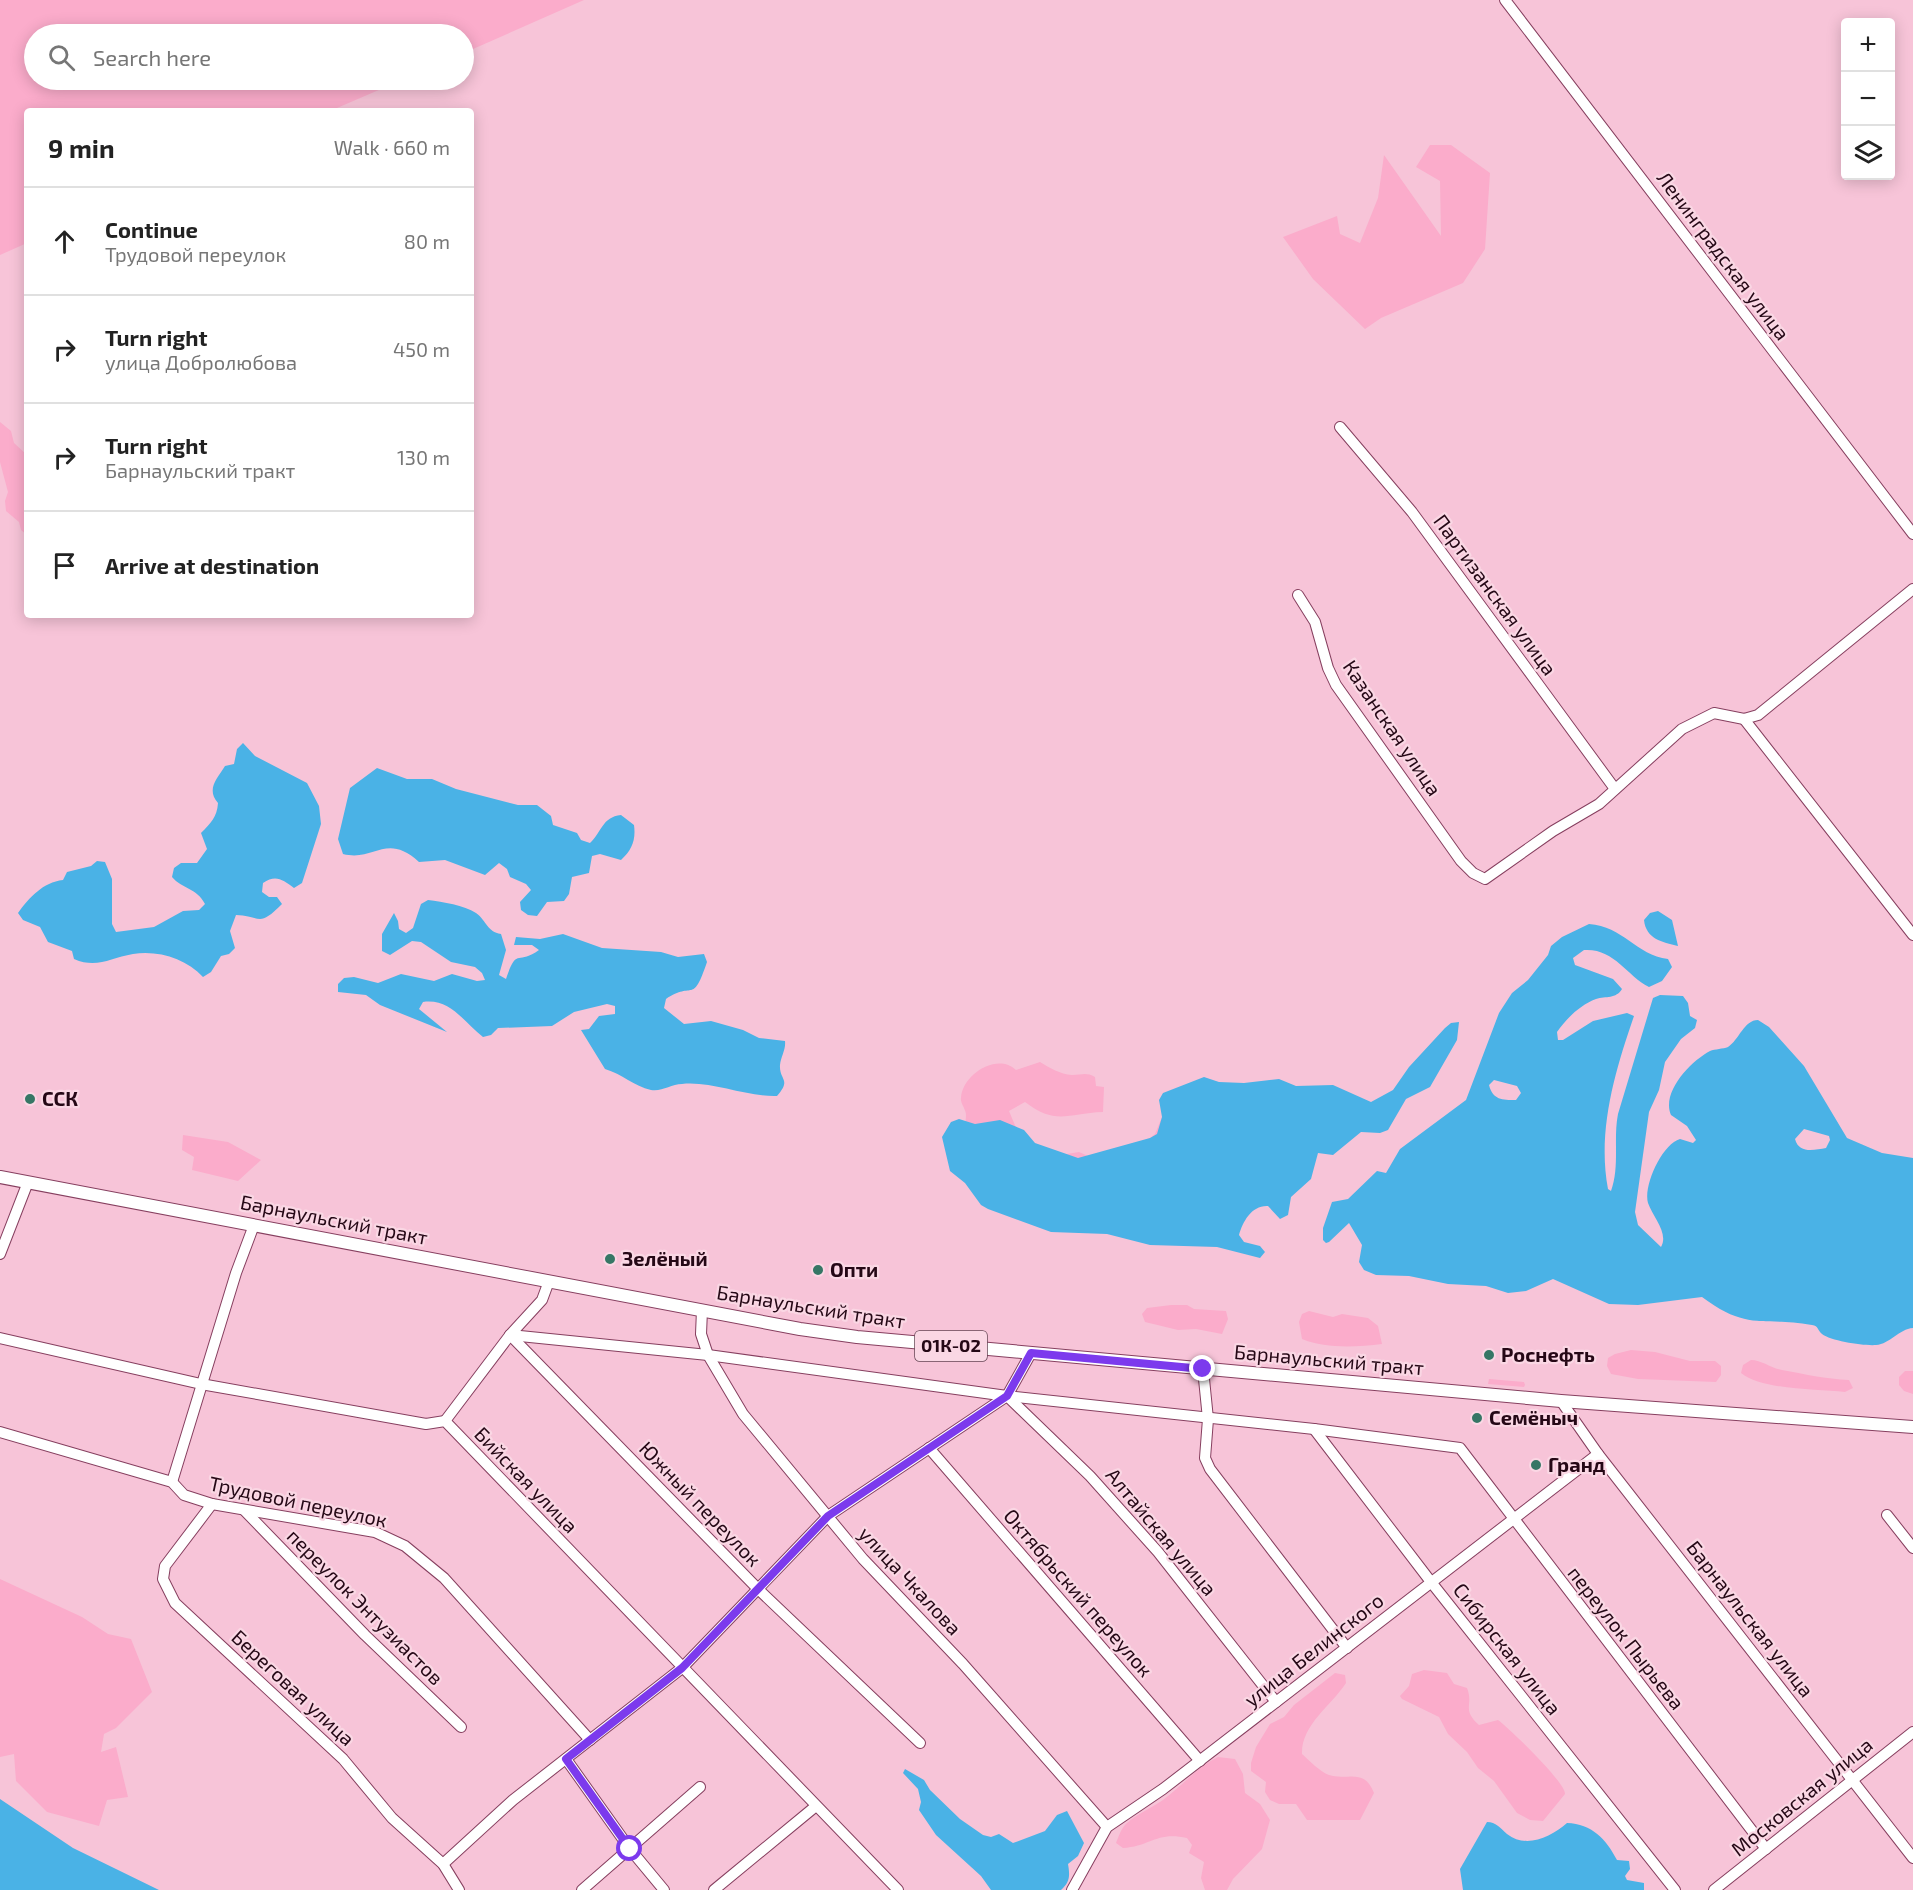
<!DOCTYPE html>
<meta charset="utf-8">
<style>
:root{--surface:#fff;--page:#f2f2f2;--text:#222;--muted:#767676;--line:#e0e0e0}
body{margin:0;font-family:"Exo 2",sans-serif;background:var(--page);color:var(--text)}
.controls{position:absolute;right:18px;top:18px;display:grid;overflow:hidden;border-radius:6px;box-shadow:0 3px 15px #0003}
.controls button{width:54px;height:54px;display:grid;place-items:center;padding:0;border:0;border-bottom:2px solid var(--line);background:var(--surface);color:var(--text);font:30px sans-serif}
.stop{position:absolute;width:18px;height:18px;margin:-14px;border:4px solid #7c3aed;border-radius:50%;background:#fff}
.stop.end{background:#7c3aed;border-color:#fff;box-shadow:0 2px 6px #0008}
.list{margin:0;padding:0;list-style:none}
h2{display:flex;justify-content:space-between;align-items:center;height:78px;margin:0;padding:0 24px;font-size:26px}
h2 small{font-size:20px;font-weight:400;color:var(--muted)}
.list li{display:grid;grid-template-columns:39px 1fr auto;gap:18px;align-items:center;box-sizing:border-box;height:108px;padding:0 24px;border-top:2px solid var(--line)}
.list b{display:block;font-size:22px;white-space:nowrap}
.list p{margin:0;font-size:20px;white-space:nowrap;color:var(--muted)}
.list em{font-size:20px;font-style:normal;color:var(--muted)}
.icon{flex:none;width:33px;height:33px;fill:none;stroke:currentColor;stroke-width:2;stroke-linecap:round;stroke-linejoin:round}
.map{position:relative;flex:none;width:1913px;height:1890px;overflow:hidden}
.search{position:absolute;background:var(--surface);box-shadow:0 3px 15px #0003;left:24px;top:24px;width:450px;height:66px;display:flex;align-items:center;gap:15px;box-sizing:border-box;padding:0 21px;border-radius:33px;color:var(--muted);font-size:22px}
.panel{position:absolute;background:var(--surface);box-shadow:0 3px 15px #0003;left:24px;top:108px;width:450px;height:510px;border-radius:6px}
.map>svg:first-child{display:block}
.green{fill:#fbaccb}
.water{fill:#4ab2e6;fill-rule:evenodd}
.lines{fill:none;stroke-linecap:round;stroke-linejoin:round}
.minor-casing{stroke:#863f5f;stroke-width:12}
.major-casing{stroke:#863f5f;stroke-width:14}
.minor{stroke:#fff;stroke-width:10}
.major{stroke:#fff;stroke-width:12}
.route{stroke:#7c3aed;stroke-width:8}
.poi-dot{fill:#367665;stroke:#fad7e4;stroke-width:2}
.labels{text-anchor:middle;stroke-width:4.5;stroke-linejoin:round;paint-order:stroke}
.shield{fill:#fad7e4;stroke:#654654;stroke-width:1.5}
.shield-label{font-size:18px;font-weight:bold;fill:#250816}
.street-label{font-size:20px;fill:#250816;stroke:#fad7e4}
.poi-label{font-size:20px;font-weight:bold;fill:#250816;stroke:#fad7e4;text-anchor:start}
</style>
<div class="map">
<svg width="1913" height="1890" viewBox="0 0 1913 1890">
<rect width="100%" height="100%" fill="#f7c4d8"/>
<g class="green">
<path d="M0,0h584l-120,53v-19h-430v46h368l-72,31h-303v132l-27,12z"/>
<path d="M1430,145h21l39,28 -5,76 -22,34 -82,35 -16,11 -52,-50 -30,-42 54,-21 3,18 20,9 18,-45 6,-43 57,81 -1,-55 -24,-14z"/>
<path d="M0,422l11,9 3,12 13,12v80l-6,-5 -2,-8 -13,-11 -1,-10 3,-9 -8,-30z"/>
<path d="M1040,1062c10,6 20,12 32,13 10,0 14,-3 23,2l1,9 8,1 -1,25c-35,1 -47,14 -78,-10l-16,9 10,24 36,21 24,-4 16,7 55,-21 5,-4 7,-17 50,73 -251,-52c2,-7 5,-15 5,-23 0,-6 -6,-12 -5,-17 1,-23 36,-46 55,-28z"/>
<path d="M183,1135l45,7 33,18 -23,21 -46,-11 2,-13 -12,-7z"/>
<path d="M1171,1305h16l7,4 32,2 2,8 -6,15 -26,-5 -18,1 -33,-8 -3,-8 5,-6z"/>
<path d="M1309,1311l24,6 9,-3 26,4 10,8 4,18c-25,3 -56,5 -80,-5l-3,-17 3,-8z"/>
<path d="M1631,1350l24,2 35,9h25l6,5v9l-5,7 -78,-3 -27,-5 -4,-8 1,-8 7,-4z"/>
<path d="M1751,1360c11,0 19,8 31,10 22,4 44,9 67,10l4,8 -8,4c-28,-3 -83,-2 -104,-19l2,-8z"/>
<path d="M1905,1371h8v23l-9,-3 -5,-6v-8z"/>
<path d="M1489,1379l35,3 1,3 -1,2 -36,-3z"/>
<path d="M0,1579l82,38 26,17 23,5 21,53 -36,36 -12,6 -3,18 15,-5 12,50 -21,3 -8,26 -52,-14 -31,-31 -2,-27 -14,3z"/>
<path d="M1424,1670l23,3 7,11 13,4c7,18 -6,21 12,37l19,-5c12,9 68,63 67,74l-22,27 -13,-1 -13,-7 -23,-32 -16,-13 -11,-16 -19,-18 -9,-17 -37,-18 -2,-3 9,-10 3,-12z"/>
<path d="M1335,1673l10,2 1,8c-15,23 -45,42 -44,71 7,6 18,18 27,21 18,6 35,-8 45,18l-14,27h-53l-11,-16h-17l-9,-4 -5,-8 1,-10 -15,-11v-8l5,-16 14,-23 14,-7 10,-12z"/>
<path d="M1218,1757l17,2 8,15 2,19 15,11 10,16 -8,29 -29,30 -6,11h-22l-4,-12 3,-16 -15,-9 3,-8 -5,-7c-30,-7 -36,8 -64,10l-7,-5c3,-7 5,-15 11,-20 10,-9 24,-15 36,-23 19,-14 34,-33 55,-43z"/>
</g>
<g class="water">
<path d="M243,743l12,13 52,27 12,23 2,18 -19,59 -8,5c-11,-8 -18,-14 -31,-5l-1,9 7,5h8l5,7c-24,24 -20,12 -46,11l-6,16 5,17 -6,6 -8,2 -10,16 -8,5c-17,-18 -44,-27 -70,-23 -23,4 -36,15 -59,5l-2,-8 -24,-9 -8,-15 -17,-7 -5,-7c11,-15 25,-31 45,-33l4,-8 24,-6 6,-5 8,1 7,17v45l4,8 38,-5 29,-16 16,-1 6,-6c-8,-16 -23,-15 -33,-27l2,-9 7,-5h16l10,-14 -6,-16c10,-10 16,-16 17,-30 -12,-14 -1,-24 7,-37l9,-2 3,-15z"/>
<path d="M377,768l30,11h25l24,10 62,16h19l14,11 2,9 24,8 4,7 9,3c12,-11 12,-26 31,-28l13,10c2,15 -2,25 -13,35l-21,-6 -8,2 -3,17 -17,4 -3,17 -5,7 -17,1 -10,14 -9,-1 -7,-5 -1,-8 11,-12 -5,-6 -16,-7 -3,-8 -8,-6 -14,12 -40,-15 -26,2c-33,-30 -44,0 -76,-8l-5,-15 12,-51z"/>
<path d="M428,900c15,2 36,5 48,13 11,8 11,19 25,21l5,16 -7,25 7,4c11,-33 11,-13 33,-29l-7,-5h-18l2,-8 24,2 23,-5 39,14 59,4 17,5 26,-3 3,8c-15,44 -13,18 -41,37l-2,9 20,16 27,-3 32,9 16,8 26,3c1,9 -4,15 -5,24 -1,15 12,14 -3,31 -32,1 -64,-15 -95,-12 -11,0 -20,8 -31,6 -17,-4 -29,-16 -46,-21l-24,-39 8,-1 10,-13 16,-2v-8l-8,-2 -33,8 -22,14 -54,2 -7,7 -8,2c-19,-15 -33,-39 -60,-35l-4,7 28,23 -67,-27 -14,-10 -28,-3v-8l6,-6 10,-1 24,6 23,-9 33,7 18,-7 25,7 8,-1 -3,-7 -7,-6 -24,-5 -30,-20 -9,-1 -22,14 -8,-4v-17l12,-21 4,8 1,8 7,4 7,-5 8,-24z"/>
<path d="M1658,911l14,9 6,26c-16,-4 -32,-7 -34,-26l6,-7z"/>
<path d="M1589,924c34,2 47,31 79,35l4,8 -10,14 -13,6c-23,-12 -35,-39 -65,-37l-11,8 2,7 38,14 9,10c-6,10 -16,7 -26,10 -16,6 -29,19 -39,33l1,8h5l30,-19 34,-8 7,3c-19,55 -37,115 -26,173l3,2c9,-25 2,-52 7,-77l35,-116 7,-3 23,1 5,7 2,13 7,4 -2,8 -14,11 -16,23 -6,28 -10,22 -14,100 3,13 23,22c8,-14 -8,-30 -13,-44 -5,-17 14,-59 32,-64l13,4 3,-3 -9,-14 -16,-11c-10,-23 20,-54 39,-64 5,-2 13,-2 18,-4 11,-7 16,-27 30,-27l11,7 35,39 43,72 35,15 31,5v170c-14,1 -23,16 -37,17 -12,1 -45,-4 -54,-11 -5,-4 -3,-8 -10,-9 -50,-9 -63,7 -110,-28l-64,8 -29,-1 -56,-25 -27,12 -18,2 -22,-7 -38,-2 -39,-8 -33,-1 -12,-5 -5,-8 3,-17 -13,-22 -20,19 -3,1 -3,-3v-12l9,-26 16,-3 29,-28 9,2 14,-24 66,-49 33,-87 13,-20 16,-13 20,-25 3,-9 11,-9zM1494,1080l23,6 4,7 -5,7c-14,0 -23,0 -27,-15zM1804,1129l25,7 1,4 -4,8c-12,2 -27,6 -31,-9z"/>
<path d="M1459,1022l-2,18 -27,47 -24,12 -18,31 -8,3 -19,-1 -28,23 -15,-2 -7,26 -20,18 -3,18 -8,4 -12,-13c-16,-1 -25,15 -29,29l5,7 16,4 5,6 -5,6 -43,-11 -67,-2 -43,-11 -56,-2 -63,-23 -7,-4 -16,-22 -15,-12 -8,-34 9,-15 8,-3 16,5 25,-4 24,10 11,13 43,15 72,-20 7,-4 5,-17 -3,-17 4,-7 41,-16 15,5 25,1 35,-4 17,7 37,-1 38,17 22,-12 16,-23 36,-39 6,-5z"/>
<path d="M905,1769l19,11 6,10 30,29 23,16 8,2 8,-3 14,9 32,-12 12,-16 10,-4 17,32 -6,13 -10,8c2,12 2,18 -7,26h-70l-10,-14 -45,-41 -17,-25 2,-8 -3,-13 -15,-16z"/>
<path d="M0,1799l73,49 86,42h-159z"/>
<path d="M1487,1822c9,0 13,6 20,12 19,15 44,3 60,-11 25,1 39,16 50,37l12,1 1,8 -5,7 2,4 17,3v7h-181l-3,-21z"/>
</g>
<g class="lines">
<defs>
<g id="minor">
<path d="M1505,0l408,534"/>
<path d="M1340,427l72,85 203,277"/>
<path d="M1298,595l17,27 13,46 8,17 125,176 12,12 12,6 68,-48 46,-27 83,-75 32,-16 30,6 14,-4 155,-126"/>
<path d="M1744,719l169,216"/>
<path d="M0,1254l28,-72"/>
<path d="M702,1310l-1,24 7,21 35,59 120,145 100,105 144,163"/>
<path d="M510,1335l198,20 299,41 307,33 146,19 306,401"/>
<path d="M510,1335l248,254 162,154"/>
<path d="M0,1338l201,46 225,40 19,-3 453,469"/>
<path d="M1203,1369l5,50 -3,39 5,11 137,179"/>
<path d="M1007,1396l83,80 68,76 118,150"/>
<path d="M1561,1401l37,53 315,404"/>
<path d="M445,1421l65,-86 32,-35 7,-19"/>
<path d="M1314,1429l117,153 244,308"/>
<path d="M0,1432l172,50 12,13 28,9 163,28 30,14 39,32 146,162"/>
<path d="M929,1448l271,313"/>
<path d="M172,1482l64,-209 18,-48"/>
<path d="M212,1504l-47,62 -2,13 12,24 168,156 49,59 51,46 16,26"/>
<path d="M245,1511l120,124 96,92"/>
<path d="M1887,1515l26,33"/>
<path d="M566,1759l64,90 34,41"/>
<path d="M443,1864l70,-64 169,-132 146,-152 179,-120 24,-43"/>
<path d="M582,1890l118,-103"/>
<path d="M714,1890l102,-84"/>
<path d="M1072,1890l35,-63 56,-38 435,-335"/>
<path d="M1714,1890l199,-158"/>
</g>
<path id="major" d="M0,1177l800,152 57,8 704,64 352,26"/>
</defs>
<use href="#minor" class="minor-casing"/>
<use href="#major" class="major-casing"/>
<use href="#minor" class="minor"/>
<use href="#major" class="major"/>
</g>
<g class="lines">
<path class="route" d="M630,1849l-64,-90 116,-91 146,-152 179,-120 24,-43 172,16"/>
</g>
<g class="poi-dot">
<circle cx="30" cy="1099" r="6"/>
<circle cx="610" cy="1259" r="6"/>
<circle cx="818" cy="1270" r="6"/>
<circle cx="1489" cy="1355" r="6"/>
<circle cx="1477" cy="1418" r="6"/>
<circle cx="1536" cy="1465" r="6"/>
</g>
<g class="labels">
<rect class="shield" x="915" y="1331" width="72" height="30" rx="4.5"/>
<g class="shield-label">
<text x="951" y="1352">01К-02</text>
</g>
<g class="street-label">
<text transform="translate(1723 256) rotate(53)" y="7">Ленинградская улица</text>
<text transform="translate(1495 595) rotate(54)" y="7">Партизанская улица</text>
<text transform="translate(1392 728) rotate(56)" y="7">Казанская улица</text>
<text transform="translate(334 1220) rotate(11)" y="7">Барнаульский тракт</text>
<text transform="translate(811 1307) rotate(9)" y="7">Барнаульский тракт</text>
<text transform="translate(1329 1360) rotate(5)" y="7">Барнаульский тракт</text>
<text transform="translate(526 1480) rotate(46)" y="7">Бийская улица</text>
<text transform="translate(298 1502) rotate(12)" y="7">Трудовой переулок</text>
<text transform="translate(700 1504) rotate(46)" y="7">Южный переулок</text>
<text transform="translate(1161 1532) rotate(50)" y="7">Алтайская улица</text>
<text transform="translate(910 1581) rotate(47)" y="7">улица Чкалова</text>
<text transform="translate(1078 1593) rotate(49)" y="7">Октябрьский переулок</text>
<text transform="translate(365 1607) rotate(45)" y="7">переулок Энтузиастов</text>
<text transform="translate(1750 1619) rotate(52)" y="7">Барнаульская улица</text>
<text transform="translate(1626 1638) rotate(52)" y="7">переулок Пырьева</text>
<text transform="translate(1507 1649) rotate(52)" y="7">Сибирская улица</text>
<text transform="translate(1314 1650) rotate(-38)" y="7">улица Белинского</text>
<text transform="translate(293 1688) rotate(43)" y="7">Береговая улица</text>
<text transform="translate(1802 1797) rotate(-39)" y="7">Московская улица</text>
</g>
<g class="poi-label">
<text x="42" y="1106">ССК</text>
<text x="622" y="1266">Зелёный</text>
<text x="830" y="1277">Опти</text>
<text x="1501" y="1362">Роснефть</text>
<text x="1489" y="1425">Семёныч</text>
<text x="1548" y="1472">Гранд</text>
</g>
</g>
</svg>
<div class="controls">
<button>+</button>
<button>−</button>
<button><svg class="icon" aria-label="layers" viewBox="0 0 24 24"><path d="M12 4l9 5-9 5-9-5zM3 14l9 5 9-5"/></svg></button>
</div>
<div class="stop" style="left:630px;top:1849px"></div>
<div class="stop end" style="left:1203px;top:1369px"></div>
<div class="search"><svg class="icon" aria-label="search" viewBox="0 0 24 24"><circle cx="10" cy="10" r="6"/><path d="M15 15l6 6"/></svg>Search here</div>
<section class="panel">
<h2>9 min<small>Walk · 660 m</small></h2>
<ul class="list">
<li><svg class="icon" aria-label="ahead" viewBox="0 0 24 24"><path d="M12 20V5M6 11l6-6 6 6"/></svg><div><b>Continue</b><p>Трудовой переулок</p></div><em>80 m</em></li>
<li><svg class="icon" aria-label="right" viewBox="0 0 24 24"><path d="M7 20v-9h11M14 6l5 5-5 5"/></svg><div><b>Turn right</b><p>улица Добролюбова</p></div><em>450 m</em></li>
<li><svg class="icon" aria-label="right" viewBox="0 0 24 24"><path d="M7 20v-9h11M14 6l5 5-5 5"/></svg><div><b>Turn right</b><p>Барнаульский тракт</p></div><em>130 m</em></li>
<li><svg class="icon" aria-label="arrive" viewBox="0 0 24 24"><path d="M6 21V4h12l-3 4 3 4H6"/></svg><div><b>Arrive at destination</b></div></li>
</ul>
</section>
</div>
